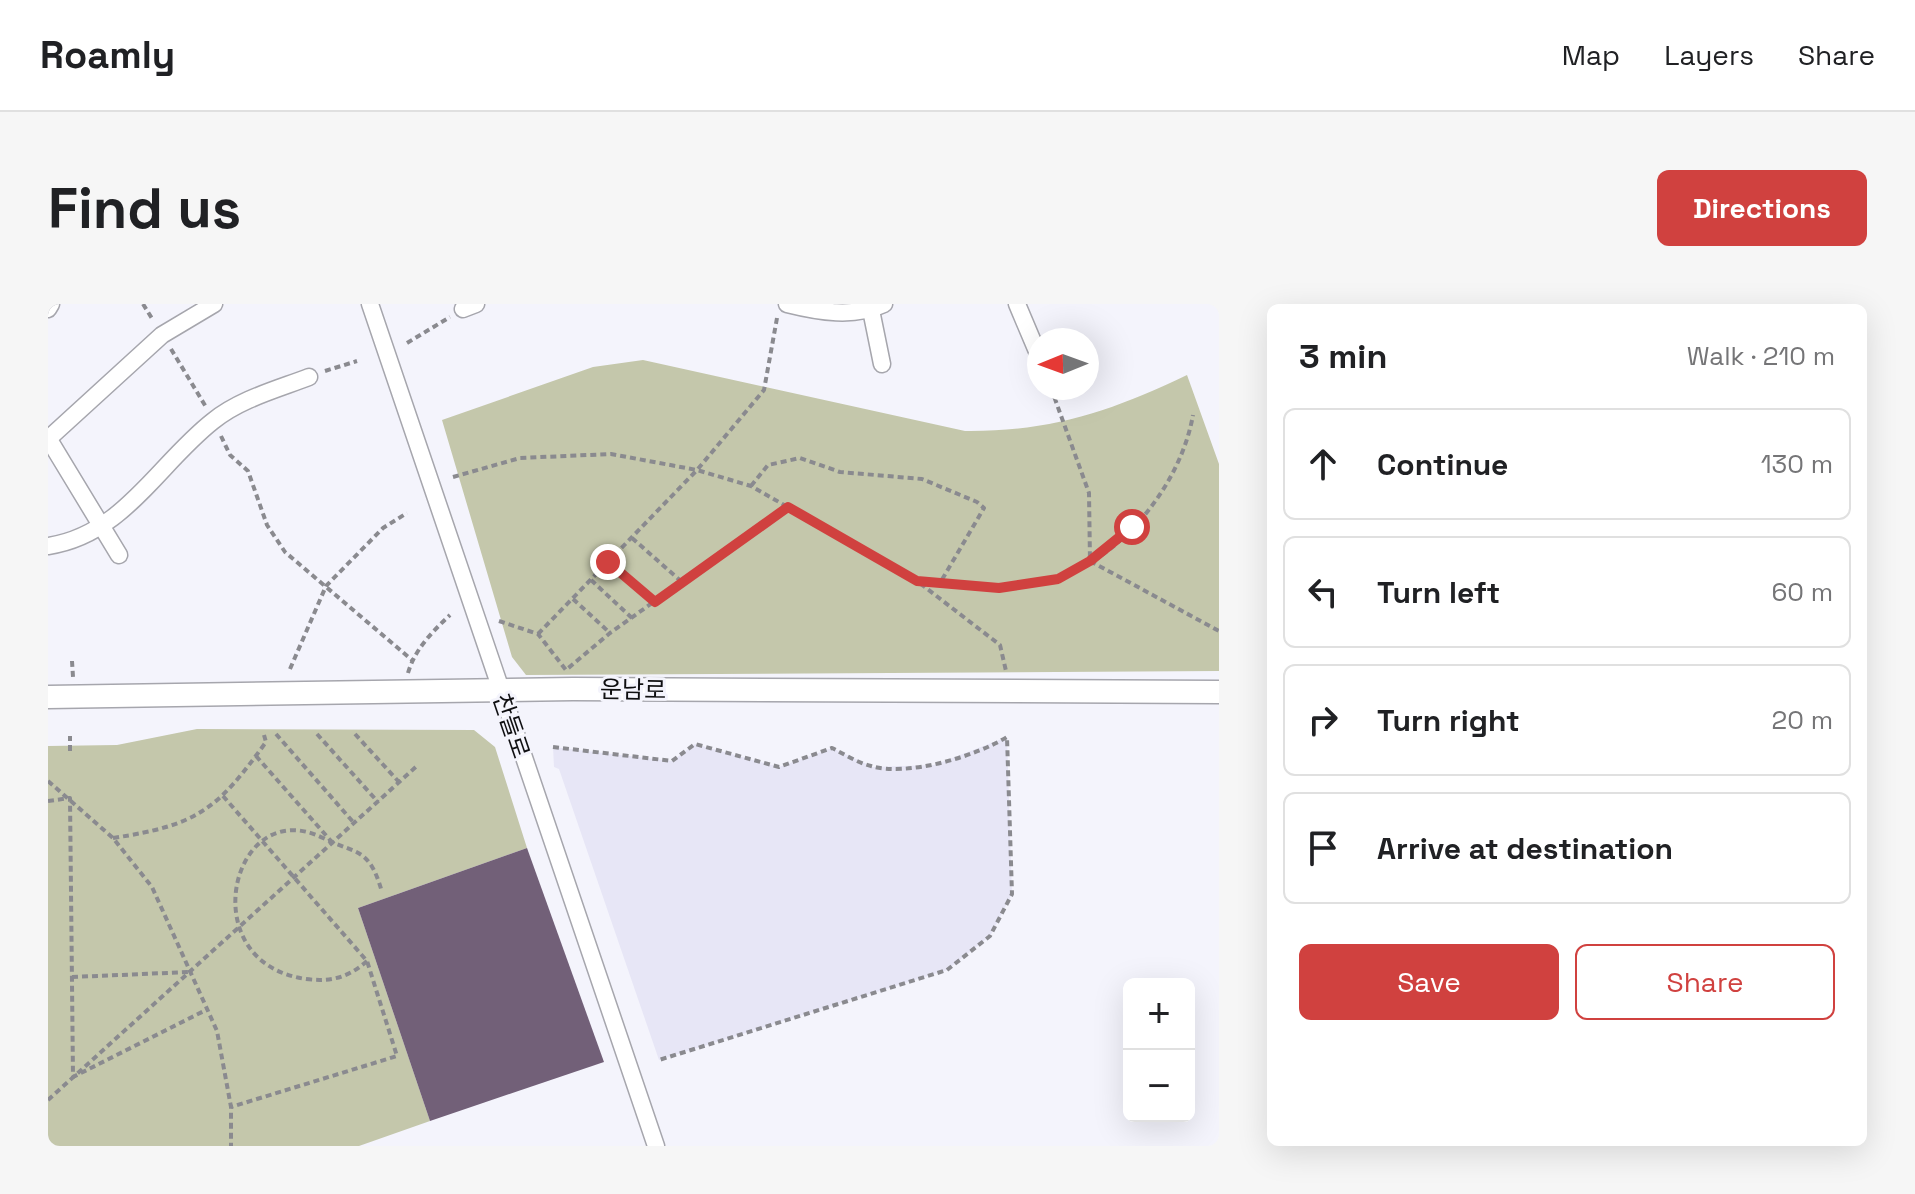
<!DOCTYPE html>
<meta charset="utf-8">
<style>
:root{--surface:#fff;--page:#f6f6f6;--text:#202124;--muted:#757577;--line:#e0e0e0;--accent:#d0413f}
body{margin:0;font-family:"Space Grotesk","Noto Sans KR",sans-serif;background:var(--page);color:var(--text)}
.controls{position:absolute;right:24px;bottom:24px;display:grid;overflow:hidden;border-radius:12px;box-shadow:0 8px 32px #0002}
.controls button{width:72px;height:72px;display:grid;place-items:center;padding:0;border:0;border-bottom:2px solid var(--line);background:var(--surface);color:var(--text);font:40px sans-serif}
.compass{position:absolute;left:979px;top:24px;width:72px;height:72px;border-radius:50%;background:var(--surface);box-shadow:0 8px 32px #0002;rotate:269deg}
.stop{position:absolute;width:24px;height:24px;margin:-18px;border:6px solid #d0413f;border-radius:50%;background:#fff}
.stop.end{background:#d0413f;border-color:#fff;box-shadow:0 2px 8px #0008}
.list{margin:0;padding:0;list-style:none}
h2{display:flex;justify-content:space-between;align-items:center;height:104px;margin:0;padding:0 32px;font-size:34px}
h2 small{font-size:26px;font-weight:400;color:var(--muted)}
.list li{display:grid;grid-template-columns:52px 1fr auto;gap:24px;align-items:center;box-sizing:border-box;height:112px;margin:0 16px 16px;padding:0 16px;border:2px solid var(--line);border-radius:12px}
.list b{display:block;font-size:30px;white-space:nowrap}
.list em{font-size:26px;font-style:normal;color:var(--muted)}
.actions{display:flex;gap:16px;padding:24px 32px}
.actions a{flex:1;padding:18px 0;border:2px solid var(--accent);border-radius:12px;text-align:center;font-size:28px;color:var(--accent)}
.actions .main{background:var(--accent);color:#fff}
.icon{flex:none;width:44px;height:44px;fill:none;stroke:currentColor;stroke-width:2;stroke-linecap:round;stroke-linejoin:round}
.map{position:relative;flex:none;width:1171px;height:842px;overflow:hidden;border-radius:12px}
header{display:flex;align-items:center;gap:48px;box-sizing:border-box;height:112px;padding:0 40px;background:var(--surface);border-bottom:2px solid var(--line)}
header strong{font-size:38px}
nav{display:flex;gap:44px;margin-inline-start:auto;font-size:28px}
.intro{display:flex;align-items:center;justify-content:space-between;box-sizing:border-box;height:192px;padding:0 48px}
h1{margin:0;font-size:56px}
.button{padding:20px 36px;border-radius:12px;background:var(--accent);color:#fff;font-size:28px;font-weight:700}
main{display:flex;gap:48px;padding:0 48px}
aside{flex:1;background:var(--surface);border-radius:12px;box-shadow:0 8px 32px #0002}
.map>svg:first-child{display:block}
.built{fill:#e7e6f6}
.green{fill:#c4c7ab}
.building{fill:#726078}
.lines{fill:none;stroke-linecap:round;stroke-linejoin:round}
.street-casing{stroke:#a6a6ad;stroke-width:19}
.secondary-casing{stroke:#a6a6ad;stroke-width:25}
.path{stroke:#8a8a8f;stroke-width:4;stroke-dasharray:6 4;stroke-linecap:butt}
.street{stroke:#fff;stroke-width:16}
.secondary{stroke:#fff;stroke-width:22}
.route{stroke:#d0413f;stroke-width:10}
.labels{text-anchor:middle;stroke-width:6;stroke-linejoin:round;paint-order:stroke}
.street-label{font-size:24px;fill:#0f0f11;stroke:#f4f4fc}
</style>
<header>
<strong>Roamly</strong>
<nav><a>Map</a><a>Layers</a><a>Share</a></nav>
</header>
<div class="intro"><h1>Find us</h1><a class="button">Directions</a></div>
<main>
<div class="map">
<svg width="1171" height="842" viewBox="0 0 1171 842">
<rect width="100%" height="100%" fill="#f4f4fc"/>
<path class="built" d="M959,433l5,157 -22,42 -43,34 -288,90 -100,-291 -5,-2 -1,-20 119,14 23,-17 84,23 53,-19 41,19 61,-2z"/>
<g class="green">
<path d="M595,56l322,71c85,1 147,-20 222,-56l32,89v207l-693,4 -14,-18 -70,-237 151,-53z"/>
<path d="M149,425l277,1 21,17 32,101 -169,60 72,213 -71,25h-311v-400l69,-1z"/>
</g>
<path class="building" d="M479,544l77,214 -174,59 -72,-213z"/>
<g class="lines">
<defs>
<g id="street">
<path d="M322,0l286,842"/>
<path d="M739,0c32,8 67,14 97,0"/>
<path d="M969,0l22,52"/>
<path d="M0,5l3,-5"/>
<path d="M415,5l13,-5"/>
<path d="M823,6l11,54"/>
<path d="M0,134l71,117"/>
<path d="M0,135l114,-104 52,-31"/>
<path d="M0,242c75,-11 110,-82 165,-125 27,-22 65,-32 96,-44"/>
</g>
<path id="secondary" d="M0,393l525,-8 646,3"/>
</defs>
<use href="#street" class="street-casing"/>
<use href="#secondary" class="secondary-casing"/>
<g class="path">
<path d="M95,0l10,16"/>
<path d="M359,39l43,-26"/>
<path d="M123,45l35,58"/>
<path d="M277,67l32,-10"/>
<path d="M1003,84l38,105 1,68 129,70"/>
<path d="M173,132l9,19 18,16 19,54 18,27 127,108"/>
<path d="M405,173l67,-19 91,-4 86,16 54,16 166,95 83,64 6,26"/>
<path d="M703,182l17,-21 32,-7 40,14 82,7 55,23 7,6 -44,75"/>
<path d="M584,234l50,44"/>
<path d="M560,258l47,40"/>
<path d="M543,276l41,38"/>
<path d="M871,277c45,4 96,14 140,-3 66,-24 122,-95 134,-163"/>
<path d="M525,295l37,34"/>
<path d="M451,317l39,13 28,36 44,-37 177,-126"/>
<path d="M490,330l159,-164 67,-80 13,-72"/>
<path d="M24,357l1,16"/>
<path d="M242,365l36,-83 57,-58 24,-15"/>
<path d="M360,369c7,-24 24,-41 42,-58"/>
<path d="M228,430l78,89"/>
<path d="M269,430l61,68"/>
<path d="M307,430l44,48"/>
<path d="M505,443l119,14 23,-17 84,23 53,-19c12,6 26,15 39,18 37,11 105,-10 136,-29l5,157 -22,42 -43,34 -288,90"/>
<path d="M22,447v-15"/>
<path d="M208,452l75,85"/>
<path d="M0,477l65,57 39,49 65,144 14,76v39"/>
<path d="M175,492l144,165 30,95 -166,51"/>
<path d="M0,497l22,-3 3,279 135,-68"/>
<path d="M65,534c85,-13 104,-28 153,-96l-2,-7"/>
<path d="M319,657c-19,17 -37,21 -61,18 -116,-16 -74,-187 17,-141 35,17 46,9 59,54"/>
<path d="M24,673l118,-5"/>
<path d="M0,796l370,-335"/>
</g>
<use href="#street" class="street"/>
<use href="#secondary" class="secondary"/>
</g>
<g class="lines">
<path class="route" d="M560,258l47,40 133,-95 129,74 82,7 59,-9 32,-18 42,-34"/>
</g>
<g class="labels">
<g class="street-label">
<text transform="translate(585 386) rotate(1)" y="8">운남로</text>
<text transform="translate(463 422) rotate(71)" y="8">찬들로</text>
</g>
</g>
</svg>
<div class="controls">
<button>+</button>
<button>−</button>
</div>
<svg class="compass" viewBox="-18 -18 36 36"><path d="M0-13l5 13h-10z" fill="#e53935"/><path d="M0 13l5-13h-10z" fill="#757577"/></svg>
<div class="stop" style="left:1084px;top:223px"></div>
<div class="stop end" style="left:560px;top:258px"></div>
</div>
<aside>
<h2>3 min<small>Walk · 210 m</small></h2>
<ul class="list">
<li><svg class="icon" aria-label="ahead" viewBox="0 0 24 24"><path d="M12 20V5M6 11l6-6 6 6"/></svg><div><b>Continue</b></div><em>130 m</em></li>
<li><svg class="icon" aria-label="left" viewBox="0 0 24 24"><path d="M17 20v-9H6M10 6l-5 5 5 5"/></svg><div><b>Turn left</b></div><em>60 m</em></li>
<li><svg class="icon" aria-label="right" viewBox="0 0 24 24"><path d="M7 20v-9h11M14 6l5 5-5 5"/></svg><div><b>Turn right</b></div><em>20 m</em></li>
<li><svg class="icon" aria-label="arrive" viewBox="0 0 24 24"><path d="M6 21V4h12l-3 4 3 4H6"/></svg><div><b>Arrive at destination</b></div></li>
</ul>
<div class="actions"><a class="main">Save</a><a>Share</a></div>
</aside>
</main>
